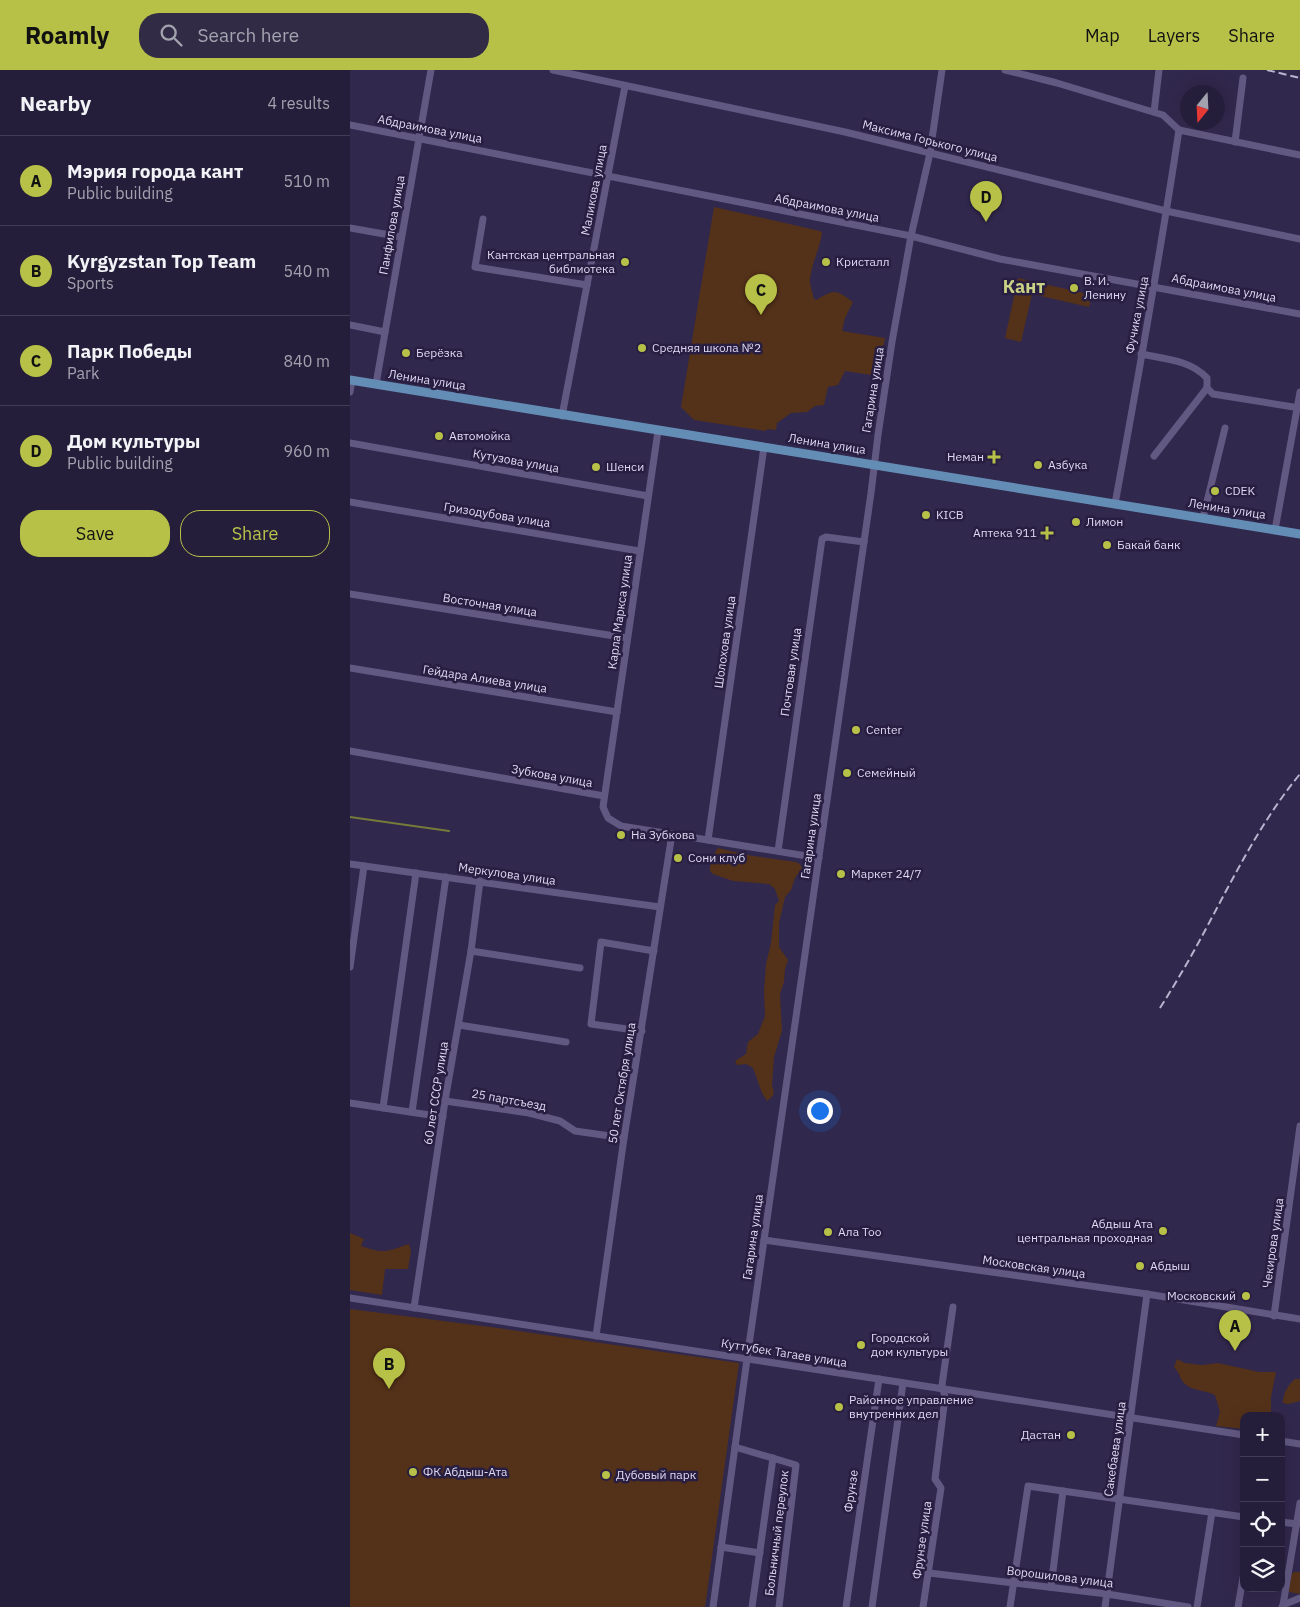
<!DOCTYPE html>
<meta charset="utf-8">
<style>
:root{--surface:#251e3a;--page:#312b45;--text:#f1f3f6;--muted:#a3a2af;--line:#423c54;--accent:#b7c148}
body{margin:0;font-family:"IBM Plex Sans",sans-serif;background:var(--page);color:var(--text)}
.controls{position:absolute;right:15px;bottom:15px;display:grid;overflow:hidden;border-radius:10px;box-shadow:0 5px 20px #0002}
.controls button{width:45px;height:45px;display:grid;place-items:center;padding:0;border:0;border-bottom:1px solid var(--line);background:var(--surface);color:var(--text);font:25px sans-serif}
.compass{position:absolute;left:830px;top:15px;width:45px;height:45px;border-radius:50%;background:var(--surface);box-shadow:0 5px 20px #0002;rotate:198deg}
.you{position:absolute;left:469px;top:1040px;width:18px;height:18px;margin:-12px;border:4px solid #fff;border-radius:50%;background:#1a73e8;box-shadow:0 0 0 8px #1a73e833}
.badge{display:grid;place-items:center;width:32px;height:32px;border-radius:50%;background:var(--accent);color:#111;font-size:16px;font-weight:700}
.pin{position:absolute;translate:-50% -41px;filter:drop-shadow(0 1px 2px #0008)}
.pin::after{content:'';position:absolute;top:26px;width:18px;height:15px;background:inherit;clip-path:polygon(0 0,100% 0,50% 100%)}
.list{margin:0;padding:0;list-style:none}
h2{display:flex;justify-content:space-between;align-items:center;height:65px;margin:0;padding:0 20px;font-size:21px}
h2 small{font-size:16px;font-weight:400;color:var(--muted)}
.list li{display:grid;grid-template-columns:32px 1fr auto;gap:15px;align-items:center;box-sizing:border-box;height:90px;padding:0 20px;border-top:1px solid var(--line)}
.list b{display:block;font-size:19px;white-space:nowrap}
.list p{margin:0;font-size:16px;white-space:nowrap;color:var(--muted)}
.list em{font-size:16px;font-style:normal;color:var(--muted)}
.actions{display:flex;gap:10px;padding:15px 20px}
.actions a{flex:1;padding:11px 0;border:1px solid var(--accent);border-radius:20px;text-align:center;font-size:18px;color:var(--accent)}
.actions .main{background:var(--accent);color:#111}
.icon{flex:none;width:28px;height:28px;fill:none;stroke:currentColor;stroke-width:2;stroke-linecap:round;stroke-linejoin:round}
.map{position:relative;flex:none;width:950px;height:1537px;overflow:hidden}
header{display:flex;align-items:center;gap:30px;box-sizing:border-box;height:70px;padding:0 25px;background:var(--accent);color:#111}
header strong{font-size:24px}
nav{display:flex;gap:28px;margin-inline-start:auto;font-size:18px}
.search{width:350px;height:45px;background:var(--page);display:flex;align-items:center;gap:12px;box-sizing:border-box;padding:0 18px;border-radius:20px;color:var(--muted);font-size:19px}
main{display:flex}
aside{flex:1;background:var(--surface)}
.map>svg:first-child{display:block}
.green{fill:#543119}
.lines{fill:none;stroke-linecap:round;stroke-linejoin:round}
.stream{stroke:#757b3b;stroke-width:2}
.minor{stroke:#625982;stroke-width:7}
.major{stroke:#648db6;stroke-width:9}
.rail{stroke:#b8b3ce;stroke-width:2;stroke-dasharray:8 4;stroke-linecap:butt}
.poi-dot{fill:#b7c148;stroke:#281e42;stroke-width:2}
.labels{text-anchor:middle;stroke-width:5;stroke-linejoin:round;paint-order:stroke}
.street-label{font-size:12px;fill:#dedaf2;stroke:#281e42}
.poi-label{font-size:12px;fill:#dedaf2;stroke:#281e42;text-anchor:start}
.district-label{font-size:18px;font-weight:bold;fill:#c9d285;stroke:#281e42}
</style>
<header>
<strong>Roamly</strong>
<div class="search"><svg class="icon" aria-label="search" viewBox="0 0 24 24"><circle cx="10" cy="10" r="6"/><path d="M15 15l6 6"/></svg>Search here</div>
<nav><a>Map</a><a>Layers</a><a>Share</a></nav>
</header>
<main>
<aside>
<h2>Nearby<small>4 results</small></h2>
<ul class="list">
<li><span class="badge">A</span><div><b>Мэрия города кант</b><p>Public building</p></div><em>510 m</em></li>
<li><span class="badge">B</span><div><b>Kyrgyzstan Top Team</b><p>Sports</p></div><em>540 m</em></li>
<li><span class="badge">C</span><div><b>Парк Победы</b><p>Park</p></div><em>840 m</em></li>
<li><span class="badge">D</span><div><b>Дом культуры</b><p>Public building</p></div><em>960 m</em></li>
</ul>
<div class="actions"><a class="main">Save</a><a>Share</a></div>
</aside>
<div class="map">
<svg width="950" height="1537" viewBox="0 0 950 1537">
<rect width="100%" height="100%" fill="#31284d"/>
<g class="green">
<path d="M364,137l106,24 2,2c-2,16 -12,33 -12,50 1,5 3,11 4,16l2,1c19,-11 19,-11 37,2l-8,16 -3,13 43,7 -7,38 -33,-5 -7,14 -10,2 -4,18 -9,1 -8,6 -16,1 -14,10 -1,7 -9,-1 -1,2 -72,-11 -13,-13z"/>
<path d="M668,208l74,17 -3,12 -57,-13 -11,48 -16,-4z"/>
<path d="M368,778l29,7 49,7 4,2 2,4 -7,10 -4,12 -6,7 -6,26v24l9,13 -3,9 -1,13 -4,12 2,37 -8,26 -2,28 2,8 -2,4 -5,4 -5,-8 -9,-25 -7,-4 -9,1 -2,-4 11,-7 2,-12 10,-8 7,-18 -1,-25 2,-27 5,-21 4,-38 4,-4 -4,-12 -6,-5 -36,-3 -20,-7 -3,-3c-1,-8 3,-16 8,-23z"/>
<path d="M0,1163l14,6 -3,7c24,8 24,6 48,-2l2,7 -3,18h-23l-3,26 -32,-5z"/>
<path d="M0,1239l148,19 241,35 -34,244h-355z"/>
<path d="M827,1289l8,4 17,2 16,-2 41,9h17l-5,25v19h-27v13l-28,-3 4,-14 -5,-17c-9,-5 -23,-4 -30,-11 -5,-4 -5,-11 -11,-17z"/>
<path d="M945,1309h5v22l-12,3 -5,-1c0,-10 5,-18 12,-24z"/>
<path d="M944,1502h6v22l-11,-2c-1,-8 -2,-14 5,-20z"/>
</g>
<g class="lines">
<path class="stream" d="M0,747l99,14"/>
<g class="minor">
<path d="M203,0l292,62 321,79 134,28"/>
<path d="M655,0l52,13 106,32 16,15 121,25"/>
<path d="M804,42l5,-42"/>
<path d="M0,55l561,111 89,23 300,55"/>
<path d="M885,72l8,-64"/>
<path d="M133,149l-8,48 112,18"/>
<path d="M0,158l51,9"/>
<path d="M0,255l35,7"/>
<path d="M791,284c24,5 49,6 66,24v10l6,6 87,14"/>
<path d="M26,314l55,-314"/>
<path d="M0,322l2,-12"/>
<path d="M212,346l63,-330"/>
<path d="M308,361l-55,376 5,11 13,8 198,32"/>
<path d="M0,373l298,53"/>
<path d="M804,386l53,-68"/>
<path d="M0,432l289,49"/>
<path d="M765,434c23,-125 45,-249 64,-374"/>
<path d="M853,448l22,-90"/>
<path d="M925,460l25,-138"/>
<path d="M0,524l277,44"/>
<path d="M0,598l267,44"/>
<path d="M0,681l254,45"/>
<path d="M358,770l56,-393"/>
<path d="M428,781l44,-312 4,-2 38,5"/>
<path d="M0,794l310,43"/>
<path d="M121,881l109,17"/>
<path d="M0,897l14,-101"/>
<path d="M109,955l107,17"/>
<path d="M292,961l-51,-7 10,-82 53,9"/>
<path d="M95,1031l84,12 31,8 15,10 49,7"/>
<path d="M0,1033l93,14"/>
<path d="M33,1038l33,-235"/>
<path d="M62,1042l34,-235"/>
<path d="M414,1170l383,54 153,25"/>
<path d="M0,1228l894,137"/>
<path d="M64,1238l31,-207 26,-150 9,-70"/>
<path d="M924,1246l26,-190"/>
<path d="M246,1266l28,-198 48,-304"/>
<path d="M931,1371l19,3"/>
<path d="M385,1377l61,18 -17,142"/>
<path d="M931,1452l16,2"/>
<path d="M371,1477l39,6"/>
<path d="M579,1503l178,21 81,13"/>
<path d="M701,1517l12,-96"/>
<path d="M933,1535l17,-102"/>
<path d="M363,1537l35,-255 123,-859 7,-58 14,-93 19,-106 19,-83 12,-83"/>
<path d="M402,1537l21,-149"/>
<path d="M496,1537l33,-228"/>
<path d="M522,1537l31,-224"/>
<path d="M573,1537l18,-119 -6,-9 10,-82 -3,-12 11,-78"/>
<path d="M660,1537l18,-121 216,31"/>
<path d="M755,1537l42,-313"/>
<path d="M847,1537l15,-95"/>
<path d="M888,1537l6,-35"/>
<path d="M932,1537l1,-2 17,-7"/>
</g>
<path class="major" d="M0,310l950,154"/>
<g class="rail">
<path d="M917,0l33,8"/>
<path d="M810,938c12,-19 24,-39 35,-59 33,-60 62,-123 105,-175"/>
</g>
</g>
<g class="poi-dot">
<circle cx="275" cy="192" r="5"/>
<circle cx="476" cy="192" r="5"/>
<circle cx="724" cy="218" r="5"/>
<circle cx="292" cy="278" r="5"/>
<circle cx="56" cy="283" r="5"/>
<circle cx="89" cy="366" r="5"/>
<path d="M641.5 379.5h5v5h5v5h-5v5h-5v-5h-5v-5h5z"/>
<circle cx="688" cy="395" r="5"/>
<circle cx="246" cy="397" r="5"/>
<circle cx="865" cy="421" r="5"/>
<circle cx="576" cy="445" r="5"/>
<circle cx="726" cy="452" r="5"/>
<path d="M694.5 455.5h5v5h5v5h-5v5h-5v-5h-5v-5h5z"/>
<circle cx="757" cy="475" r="5"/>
<circle cx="506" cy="660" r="5"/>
<circle cx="497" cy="703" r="5"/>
<circle cx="271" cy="765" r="5"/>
<circle cx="328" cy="788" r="5"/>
<circle cx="491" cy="804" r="5"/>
<circle cx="813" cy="1161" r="5"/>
<circle cx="478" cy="1162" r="5"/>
<circle cx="790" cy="1196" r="5"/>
<circle cx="896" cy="1226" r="5"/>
<circle cx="511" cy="1275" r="5"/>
<circle cx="489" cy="1337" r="5"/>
<circle cx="721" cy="1365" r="5"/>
<circle cx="63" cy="1402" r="5"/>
<circle cx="256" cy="1405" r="5"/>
</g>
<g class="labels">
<g class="street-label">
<text transform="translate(80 59) rotate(11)" y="4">Абдраимова улица</text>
<text transform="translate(580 71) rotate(14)" y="4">Максима Горького улица</text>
<text transform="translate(244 120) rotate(-79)" y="4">Маликова улица</text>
<text transform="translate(477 138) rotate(11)" y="4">Абдраимова улица</text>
<text transform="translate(42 155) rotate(-80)" y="4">Панфилова улица</text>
<text transform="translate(874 218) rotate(11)" y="4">Абдраимова улица</text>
<text transform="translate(787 245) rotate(-79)" y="4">Фучика улица</text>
<text transform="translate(77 310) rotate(9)" y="4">Ленина улица</text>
<text transform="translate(523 320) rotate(-81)" y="4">Гагарина улица</text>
<text transform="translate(477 374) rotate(9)" y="4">Ленина улица</text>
<text transform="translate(166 391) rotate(10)" y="4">Кутузова улица</text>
<text transform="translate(877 439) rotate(9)" y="4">Ленина улица</text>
<text transform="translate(147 445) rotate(9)" y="4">Гризодубова улица</text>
<text transform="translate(140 535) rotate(9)" y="4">Восточная улица</text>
<text transform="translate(270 542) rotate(-82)" y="4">Карла Маркса улица</text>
<text transform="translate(375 572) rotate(-82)" y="4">Шолохова улица</text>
<text transform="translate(441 602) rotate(-82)" y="4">Почтовая улица</text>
<text transform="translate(135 609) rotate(9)" y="4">Гейдара Алиева улица</text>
<text transform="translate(202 706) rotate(10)" y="4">Зубкова улица</text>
<text transform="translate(461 766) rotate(-82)" y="4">Гагарина улица</text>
<text transform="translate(157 804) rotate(8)" y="4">Меркулова улица</text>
<text transform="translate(272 1013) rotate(-81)" y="4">50 лет Октября улица</text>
<text transform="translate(86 1023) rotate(-81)" y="4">60 лет СССР улица</text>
<text transform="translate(159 1030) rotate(10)" y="4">25 партсъезд</text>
<text transform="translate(403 1167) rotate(-82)" y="4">Гагарина улица</text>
<text transform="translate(923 1173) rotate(-82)" y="4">Чекирова улица</text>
<text transform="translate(684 1197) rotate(8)" y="4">Московская улица</text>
<text transform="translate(434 1283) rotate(9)" y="4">Куттубек Тагаев улица</text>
<text transform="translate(765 1379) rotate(-82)" y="4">Сакебаева улица</text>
<text transform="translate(501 1421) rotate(-82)" y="4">Фрунзе</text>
<text transform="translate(427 1463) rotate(-83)" y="4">Больничный переулок</text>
<text transform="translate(572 1470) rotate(-82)" y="4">Фрунзе улица</text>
<text transform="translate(710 1507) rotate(7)" y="4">Ворошилова улица</text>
</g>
<g class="poi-label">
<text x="265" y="189" text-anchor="end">Кантская центральная<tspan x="265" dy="14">библиотека</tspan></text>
<text x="486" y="196">Кристалл</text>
<text x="734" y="215">В. И.<tspan x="734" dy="14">Ленину</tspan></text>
<text x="302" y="282">Средняя школа №2</text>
<text x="66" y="287">Берёзка</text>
<text x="99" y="370">Автомойка</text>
<text x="634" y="391" text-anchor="end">Неман</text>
<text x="698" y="399">Азбука</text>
<text x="256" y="401">Шенси</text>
<text x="875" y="425">CDEK</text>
<text x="586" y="449">KICB</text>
<text x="736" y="456">Лимон</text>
<text x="687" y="467" text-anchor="end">Аптека 911</text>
<text x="767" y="479">Бакай банк</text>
<text x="516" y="664">Center</text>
<text x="507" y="707">Семейный</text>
<text x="281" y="769">На Зубкова</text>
<text x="338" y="792">Сони клуб</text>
<text x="501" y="808">Маркет 24/7</text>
<text x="803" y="1158" text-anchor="end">Абдыш Ата<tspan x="803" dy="14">центральная проходная</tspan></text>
<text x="488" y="1166">Ала Тоо</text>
<text x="800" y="1200">Абдыш</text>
<text x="886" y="1230" text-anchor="end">Московский</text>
<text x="521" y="1272">Городской<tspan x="521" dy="14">дом культуры</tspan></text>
<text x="499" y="1334">Районное управление<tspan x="499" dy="14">внутренних дел</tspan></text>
<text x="711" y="1369" text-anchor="end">Дастан</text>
<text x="73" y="1406">ФК Абдыш-Ата</text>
<text x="266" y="1409">Дубовый парк</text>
</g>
<g class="district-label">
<text x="674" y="223">Кант</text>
</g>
</g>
</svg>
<div class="controls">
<button>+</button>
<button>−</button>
<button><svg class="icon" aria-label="locate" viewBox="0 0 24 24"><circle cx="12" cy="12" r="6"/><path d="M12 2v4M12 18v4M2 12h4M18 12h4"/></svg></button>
<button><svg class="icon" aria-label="layers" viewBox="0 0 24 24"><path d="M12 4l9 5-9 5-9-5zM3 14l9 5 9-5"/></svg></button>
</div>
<svg class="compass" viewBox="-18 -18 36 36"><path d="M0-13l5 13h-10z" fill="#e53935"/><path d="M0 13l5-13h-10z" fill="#a3a2af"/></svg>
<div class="you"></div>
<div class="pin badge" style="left:885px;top:1281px">A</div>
<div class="pin badge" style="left:39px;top:1319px">B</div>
<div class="pin badge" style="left:411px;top:245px">C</div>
<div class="pin badge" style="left:636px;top:152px">D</div>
</div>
</main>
